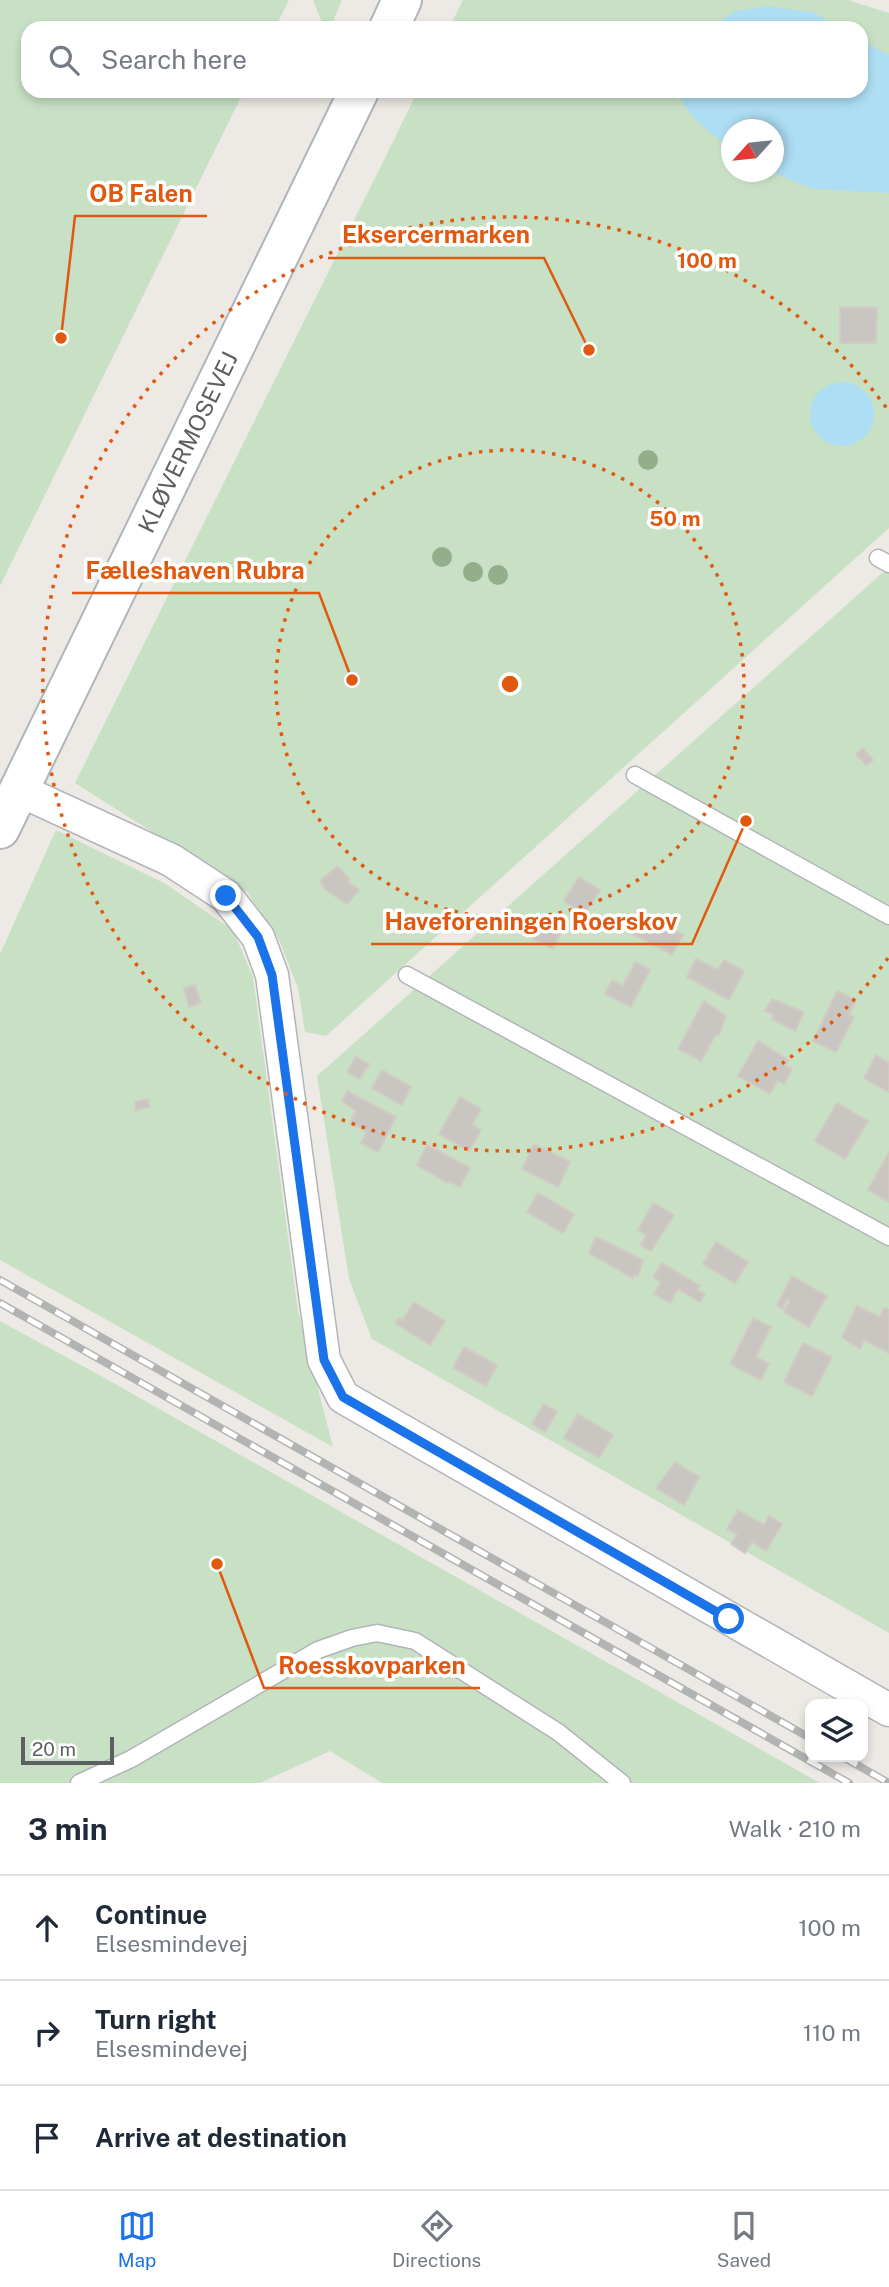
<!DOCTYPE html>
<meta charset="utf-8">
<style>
:root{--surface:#fff;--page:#f2f2f3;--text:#1f2937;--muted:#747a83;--line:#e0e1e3;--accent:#1a73e8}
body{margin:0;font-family:"Public Sans",sans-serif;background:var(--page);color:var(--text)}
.controls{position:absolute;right:21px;bottom:21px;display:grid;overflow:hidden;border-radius:14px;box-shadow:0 4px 10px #0003}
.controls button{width:63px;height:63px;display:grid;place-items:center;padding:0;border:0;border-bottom:2px solid var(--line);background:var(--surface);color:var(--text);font:35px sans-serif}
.compass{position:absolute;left:721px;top:119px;width:63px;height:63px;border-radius:50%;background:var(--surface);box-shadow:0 4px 10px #0003;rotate:243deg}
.scale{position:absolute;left:21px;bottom:18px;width:93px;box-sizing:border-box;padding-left:7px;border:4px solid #5d6063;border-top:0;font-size:19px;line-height:24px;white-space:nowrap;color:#5d6063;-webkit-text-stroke:5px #fff;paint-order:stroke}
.stop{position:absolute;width:21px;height:21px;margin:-16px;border:5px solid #1a73e8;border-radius:50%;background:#fff}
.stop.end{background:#1a73e8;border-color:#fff;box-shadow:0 2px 7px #0008}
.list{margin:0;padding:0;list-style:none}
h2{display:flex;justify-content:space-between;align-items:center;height:91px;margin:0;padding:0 28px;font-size:30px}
h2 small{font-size:23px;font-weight:400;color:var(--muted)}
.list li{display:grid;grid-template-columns:46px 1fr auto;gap:21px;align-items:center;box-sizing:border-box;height:105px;padding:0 28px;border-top:2px solid var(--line)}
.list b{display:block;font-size:26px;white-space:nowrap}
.list p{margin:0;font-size:23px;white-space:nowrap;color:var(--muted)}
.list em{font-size:23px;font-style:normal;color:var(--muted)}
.icon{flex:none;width:38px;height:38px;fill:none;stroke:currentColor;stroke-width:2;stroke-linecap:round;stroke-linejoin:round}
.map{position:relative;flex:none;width:889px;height:1783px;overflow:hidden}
.search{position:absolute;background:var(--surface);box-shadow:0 4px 10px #0003;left:21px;right:21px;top:21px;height:77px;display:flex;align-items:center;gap:18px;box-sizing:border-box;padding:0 24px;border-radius:21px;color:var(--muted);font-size:26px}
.sheet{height:406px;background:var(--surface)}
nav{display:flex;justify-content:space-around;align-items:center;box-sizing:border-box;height:98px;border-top:2px solid var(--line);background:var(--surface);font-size:19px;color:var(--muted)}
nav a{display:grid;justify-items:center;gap:4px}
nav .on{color:var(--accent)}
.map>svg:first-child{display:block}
.green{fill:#c8e1c5;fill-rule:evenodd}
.water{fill:#aedef4}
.building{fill:#c9c5c1;stroke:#d1cbc4;stroke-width:2}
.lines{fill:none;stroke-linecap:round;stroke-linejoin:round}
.lane-casing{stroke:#b2b5b8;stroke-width:19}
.street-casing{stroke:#b2b5b8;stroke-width:35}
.secondary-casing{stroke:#b1b4b8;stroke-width:42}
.lane{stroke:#fff;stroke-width:16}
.street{stroke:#fff;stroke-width:32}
.secondary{stroke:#fff;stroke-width:38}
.rail-casing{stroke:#b2b3b3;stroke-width:8}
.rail{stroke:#fff;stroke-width:5;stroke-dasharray:16;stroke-linecap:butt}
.tree{fill:#91af8a}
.route{stroke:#1a73e8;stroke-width:9}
.ring{fill:none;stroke:#e15910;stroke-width:3.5;stroke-dasharray:3.5 7}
.labels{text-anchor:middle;stroke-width:7;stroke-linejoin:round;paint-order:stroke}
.street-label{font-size:23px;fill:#5d6063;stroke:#fff}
.centre{fill:#e15910;stroke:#fff;stroke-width:3.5}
.ring-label{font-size:21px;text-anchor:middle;font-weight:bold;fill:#e15910;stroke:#fff;stroke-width:7;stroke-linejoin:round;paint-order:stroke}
.leader{fill:none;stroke:#e15910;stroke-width:2.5}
.callout-dot{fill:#e15910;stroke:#fff;stroke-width:2.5}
.callout-label{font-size:24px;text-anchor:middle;font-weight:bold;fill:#e15910;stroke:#fff;stroke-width:7;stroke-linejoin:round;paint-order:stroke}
</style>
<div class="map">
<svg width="889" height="1783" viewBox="0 0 889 1783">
<rect width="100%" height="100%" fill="#edeae5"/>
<g class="green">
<path d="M0,0h289l-14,28h-247v63h216l-244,495z"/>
<path d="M313,0h29l-12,28h-6z"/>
<path d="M463,0h385l41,13v515l-563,508 -21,-4 -7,-44 -19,-48 -32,-48 -172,-109 343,-692h443v-63h-412zM732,130h42v42h-42z"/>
<path d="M889,567v1066l-517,-294 -23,-60 -32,-203z"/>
<path d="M56,830l108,53 69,47 20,47 45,334 35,136 -333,-187v-306z"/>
<path d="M0,1321l103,56 717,406h-438l-52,-32 -70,32h-260z"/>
</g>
<g class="water">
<path d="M769,6l46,7 24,15h-129l25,-17z"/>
<path d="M861,41l28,14v138l-76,-4 -42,-17h3v-42h-42l-1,19c-17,-15 -48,-33 -52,-58h182z"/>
<circle cx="842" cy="414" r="32"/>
</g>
<g class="building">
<path d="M840,307l37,1 -1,35h-36z"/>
<path d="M863,748l10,12 -7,5 -10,-11z"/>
<path d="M337,866l12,12 -1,4 11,8 -12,14 -21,-14 -6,-9z"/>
<path d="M579,877l21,13 -16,24 -20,-13z"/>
<path d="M638,911l45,24 -11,20 -45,-24z"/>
<path d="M533,918l28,14 -8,17 -28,-14z"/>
<path d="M696,959l22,11 6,-10 20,11 -15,29 -42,-23z"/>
<path d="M635,962l15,8 -19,37 -26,-13 7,-14 11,6z"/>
<path d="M195,985l6,18 -12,4 -5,-19z"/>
<path d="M837,991l19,9 -7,15 5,2 -18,35 -23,-11z"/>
<path d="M772,999l32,13 -9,19 -23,-12 2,-4 -9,-4z"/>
<path d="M704,1001l22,15 -7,19 -3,-1 -15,27 -23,-12z"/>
<path d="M758,1041l31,19 -3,5 6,4 -8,15 -6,-4 -8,14 -32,-18z"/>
<path d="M876,1055l13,8v29l-25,-14z"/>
<path d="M356,1057l13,7 -9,15 -13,-7z"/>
<path d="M382,1070l29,17 -9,18 -30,-17z"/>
<path d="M347,1091l49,26 -18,35 -17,-9 6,-11 -17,-9 6,-12 -14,-10z"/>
<path d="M460,1097l21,12 -9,16 9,5 -12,21 -30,-17z"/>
<path d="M148,1099l2,8 -14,3 -1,-8z"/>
<path d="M837,1103l31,18 -23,38 -30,-18z"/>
<path d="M534,1144l36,18 -12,25 -36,-18z"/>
<path d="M427,1145l43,23 -10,19 -11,-6 -1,2 -31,-18z"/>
<path d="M889,1152v50l-21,-12z"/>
<path d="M538,1193l36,21 -11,19 -36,-21z"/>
<path d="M653,1203l21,12 -23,36 -10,-6 5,-10 -8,-5z"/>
<path d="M596,1237l47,23 -5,16 -3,-1 -2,3 -44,-25z"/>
<path d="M716,1242l32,20 -13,21 -32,-19z"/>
<path d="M662,1263l38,23 -3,4 8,4 -5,8 -22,-13 -8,14 -16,-9 7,-12 -8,-5z"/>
<path d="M792,1276l35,20 -18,31 -25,-15 6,-11 -3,-2 -5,10 -5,-4z"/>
<path d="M414,1302l31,19 -15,24 -35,-22 4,-5 4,2z"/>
<path d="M857,1306l23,11 4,-9 5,2v43l-25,-13 -4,9 -18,-12z"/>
<path d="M753,1318l18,9 -15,30 13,7 -8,16 -31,-16z"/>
<path d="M803,1343l29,14 -20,39 -28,-14z"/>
<path d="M464,1347l33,18 -11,21 -33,-18z"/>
<path d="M544,1404l13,8 -12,20 -13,-8z"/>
<path d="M578,1414l35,21 -14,23 -35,-20z"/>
<path d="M675,1462l24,15 -15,28 -28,-17z"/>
<path d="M738,1510l26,15 5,-9 13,8 -16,27 -14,-9 -7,11 -14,-9 6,-10 -10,-5z"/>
</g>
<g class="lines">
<defs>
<g id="lane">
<path d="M878,558l11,6"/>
<path d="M635,775l254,141"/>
<path d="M407,975l482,262"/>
<path d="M79,1783l52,-24 187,-109 34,-12 25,-5 38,8 143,91 64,51"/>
</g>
<path id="street" d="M19,790l152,70 55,36 32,41 14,38 52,385 19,37 546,313"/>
<g id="secondary">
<path d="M389,28l13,-28"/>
<path id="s1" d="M0,829l359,-738"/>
</g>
</defs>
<use href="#lane" class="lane-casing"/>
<use href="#street" class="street-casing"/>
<use href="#secondary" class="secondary-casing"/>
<use href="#lane" class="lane"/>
<use href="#street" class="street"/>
<use href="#secondary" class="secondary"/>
<defs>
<g id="rail">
<path d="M0,1280l810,458"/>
<path d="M0,1303l849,480"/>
<path d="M843,1757l46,26"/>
</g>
</defs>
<use href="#rail" class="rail-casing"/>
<use href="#rail" class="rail"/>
</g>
<g class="tree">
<circle cx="648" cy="460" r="10"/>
<circle cx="442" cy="557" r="10"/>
<circle cx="473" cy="572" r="10"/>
<circle cx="498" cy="575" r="10"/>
</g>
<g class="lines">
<path class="route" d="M226,896l32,41 14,38 52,385 19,37 386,222"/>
</g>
<g class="ring">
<circle cx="510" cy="684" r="234"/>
<path d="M888 958A467 467 0 1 1 888 410"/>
</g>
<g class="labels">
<g class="street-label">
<text dy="8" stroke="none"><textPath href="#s1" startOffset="430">KLØVERMOSEVEJ</textPath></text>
</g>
</g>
<circle cx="510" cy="684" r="10" class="centre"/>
<g class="ring-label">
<text x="707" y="268">100 m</text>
<text x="675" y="526">50 m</text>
</g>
<path class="leader" d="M61 338L75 216H207M589 350L544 258H328M352 680L319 593H72M746 821L692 944H371M217 1564L264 1688H480"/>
<g class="callout-dot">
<circle cx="61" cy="338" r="7"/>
<circle cx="589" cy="350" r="7"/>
<circle cx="352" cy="680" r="7"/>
<circle cx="746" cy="821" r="7"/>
<circle cx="217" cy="1564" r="7"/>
</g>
<g class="callout-label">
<text x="141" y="202">OB Falen</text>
<text x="436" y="243">Eksercermarken</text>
<text x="195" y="579">Fælleshaven Rubra</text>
<text x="531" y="930">Haveforeningen Roerskov</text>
<text x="372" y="1674">Roesskovparken</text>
</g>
</svg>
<div class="controls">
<button><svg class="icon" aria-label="layers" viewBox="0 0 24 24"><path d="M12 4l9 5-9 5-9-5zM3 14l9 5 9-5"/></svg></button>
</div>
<svg class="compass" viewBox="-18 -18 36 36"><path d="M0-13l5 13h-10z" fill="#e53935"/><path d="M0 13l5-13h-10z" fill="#747a83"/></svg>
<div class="scale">20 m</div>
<div class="stop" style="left:729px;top:1619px"></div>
<div class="stop end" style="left:226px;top:896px"></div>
<div class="search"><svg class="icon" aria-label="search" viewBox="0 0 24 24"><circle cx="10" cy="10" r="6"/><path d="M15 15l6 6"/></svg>Search here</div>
</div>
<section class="sheet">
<h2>3 min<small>Walk · 210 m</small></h2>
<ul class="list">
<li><svg class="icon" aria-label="ahead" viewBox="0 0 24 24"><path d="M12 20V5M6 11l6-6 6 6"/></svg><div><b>Continue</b><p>Elsesmindevej</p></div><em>100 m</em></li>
<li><svg class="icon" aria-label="right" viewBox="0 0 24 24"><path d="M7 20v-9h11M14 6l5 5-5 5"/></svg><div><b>Turn right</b><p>Elsesmindevej</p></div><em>110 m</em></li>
<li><svg class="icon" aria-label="arrive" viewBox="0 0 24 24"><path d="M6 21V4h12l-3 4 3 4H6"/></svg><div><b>Arrive at destination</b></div></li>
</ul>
</section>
<nav>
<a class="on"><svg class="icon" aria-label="map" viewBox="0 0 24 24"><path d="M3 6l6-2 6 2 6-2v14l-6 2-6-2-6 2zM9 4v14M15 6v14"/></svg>Map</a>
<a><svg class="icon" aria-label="directions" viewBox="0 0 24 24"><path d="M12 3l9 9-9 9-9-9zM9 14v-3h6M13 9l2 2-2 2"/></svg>Directions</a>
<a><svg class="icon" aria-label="saved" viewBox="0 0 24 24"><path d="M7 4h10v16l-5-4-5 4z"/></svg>Saved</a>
</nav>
